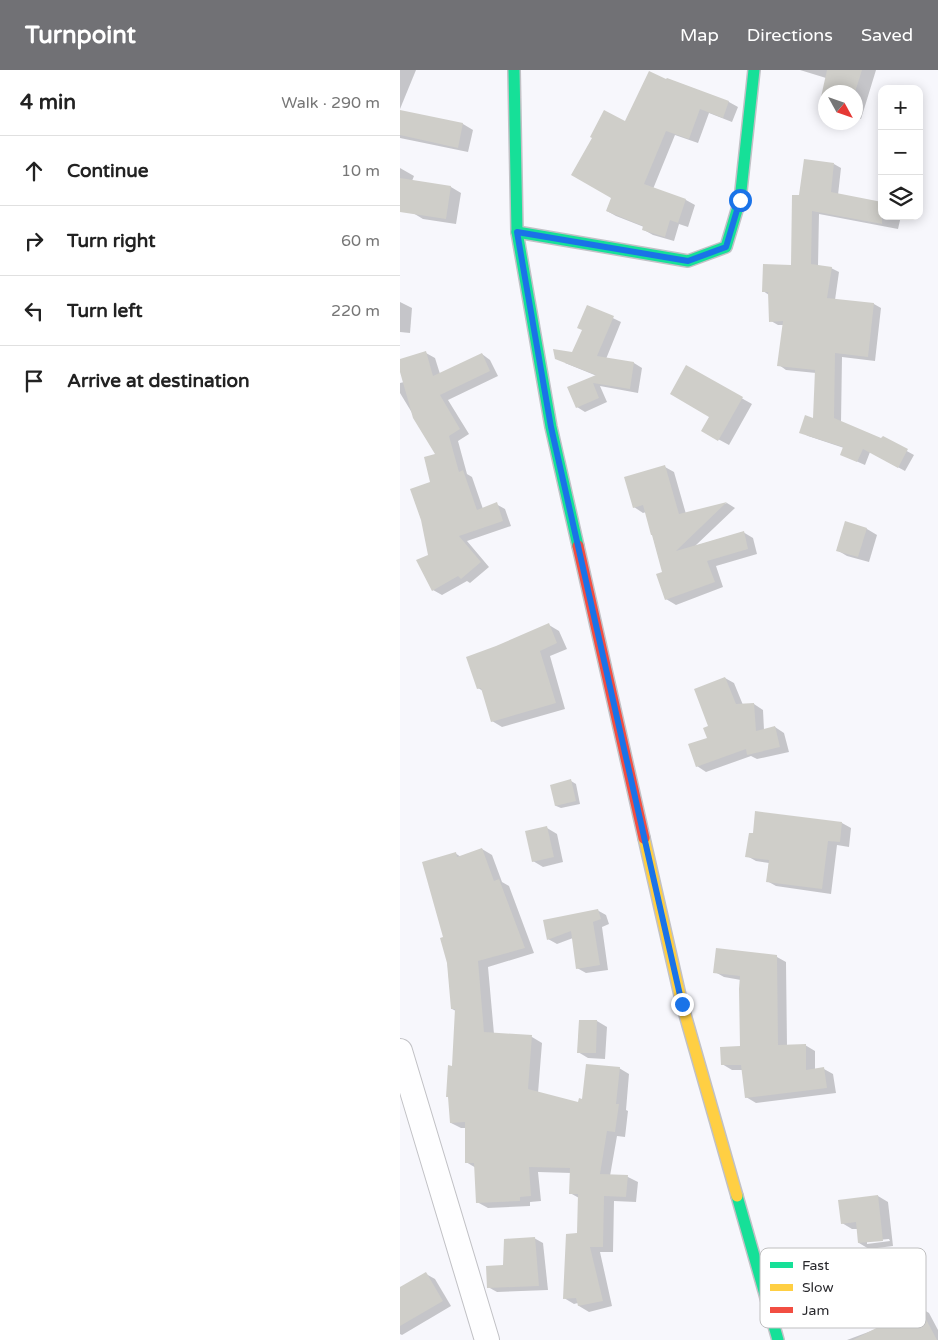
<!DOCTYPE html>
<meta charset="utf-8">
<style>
:root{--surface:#fff;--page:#f2f2f2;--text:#222;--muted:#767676;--line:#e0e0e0;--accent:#717175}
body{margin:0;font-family:"Varela Round",sans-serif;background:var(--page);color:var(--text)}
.controls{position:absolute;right:15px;top:15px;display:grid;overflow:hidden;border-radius:10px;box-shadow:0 2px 12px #0003}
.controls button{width:45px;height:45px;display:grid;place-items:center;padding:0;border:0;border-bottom:1px solid var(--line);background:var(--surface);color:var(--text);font:25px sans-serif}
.compass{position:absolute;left:418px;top:15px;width:45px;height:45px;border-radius:50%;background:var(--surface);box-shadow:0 2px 12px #0003;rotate:130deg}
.stop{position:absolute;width:15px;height:15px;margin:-11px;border:4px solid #1a73e8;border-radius:50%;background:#fff}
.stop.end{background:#1a73e8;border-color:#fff;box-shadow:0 1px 5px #0008}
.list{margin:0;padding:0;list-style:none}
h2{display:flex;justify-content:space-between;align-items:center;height:65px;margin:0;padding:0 20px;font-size:21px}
h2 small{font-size:16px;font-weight:400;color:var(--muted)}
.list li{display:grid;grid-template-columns:32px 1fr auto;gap:15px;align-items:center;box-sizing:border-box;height:70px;padding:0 20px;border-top:1px solid var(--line)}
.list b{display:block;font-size:19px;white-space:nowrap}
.list em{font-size:16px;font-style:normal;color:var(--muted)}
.icon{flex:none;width:28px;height:28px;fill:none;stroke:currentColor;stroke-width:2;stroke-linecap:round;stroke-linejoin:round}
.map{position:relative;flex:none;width:538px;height:1270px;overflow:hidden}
header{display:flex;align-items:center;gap:30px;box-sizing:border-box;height:70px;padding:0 25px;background:var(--accent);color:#fff}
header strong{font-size:24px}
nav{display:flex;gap:28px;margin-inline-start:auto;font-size:18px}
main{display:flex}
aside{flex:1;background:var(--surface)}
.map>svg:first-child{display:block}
.shadow{fill:#0003;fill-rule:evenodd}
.building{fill:#cfcec9}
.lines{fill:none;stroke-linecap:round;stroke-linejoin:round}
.street-casing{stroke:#c1c1c5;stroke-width:26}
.fast-casing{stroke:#c1c1c5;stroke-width:14}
.slow-casing{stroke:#c1c1c5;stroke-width:14}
.jam-casing{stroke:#c1c1c5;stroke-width:14}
.street{stroke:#fefeff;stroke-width:24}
.fast{stroke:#16e098;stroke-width:11}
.slow{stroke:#ffcf43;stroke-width:11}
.jam{stroke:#f24e42;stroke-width:11}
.route{stroke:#1a73e8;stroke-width:6}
.key{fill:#fff;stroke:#bfbfc0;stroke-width:1}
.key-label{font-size:14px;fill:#29292d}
</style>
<header>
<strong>Turnpoint</strong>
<nav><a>Map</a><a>Directions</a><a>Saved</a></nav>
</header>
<main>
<aside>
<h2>4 min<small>Walk · 290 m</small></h2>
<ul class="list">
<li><svg class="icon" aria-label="ahead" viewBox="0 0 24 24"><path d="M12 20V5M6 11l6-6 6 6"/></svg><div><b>Continue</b></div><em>10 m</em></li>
<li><svg class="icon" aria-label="right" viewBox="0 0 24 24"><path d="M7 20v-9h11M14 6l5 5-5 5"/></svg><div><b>Turn right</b></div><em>60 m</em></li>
<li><svg class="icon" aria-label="left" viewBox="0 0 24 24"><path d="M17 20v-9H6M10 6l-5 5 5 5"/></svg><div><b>Turn left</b></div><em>220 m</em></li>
<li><svg class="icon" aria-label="arrive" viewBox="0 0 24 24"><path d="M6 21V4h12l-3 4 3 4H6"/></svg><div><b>Arrive at destination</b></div></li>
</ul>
</aside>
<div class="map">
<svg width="538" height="1270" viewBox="0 0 538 1270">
<rect width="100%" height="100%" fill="#f7f7fc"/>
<g class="shadow">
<path d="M0,0h16l-16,39z"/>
<path d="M400,0h76l-15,49 -5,-2v-25h-30v16l-5,-3 5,-27z"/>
<path d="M268,9l61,23 9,5 -6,15 -23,-9 -11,30 -23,-8 -22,54 33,11 9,5 -7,22 -9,-3 -5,17 -21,-6 -9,-5v-3l-28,-11 -9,-5 5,-14 13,-75z"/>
<path d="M0,41l63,13 10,6 -5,22 -68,-14z"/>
<path d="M434,94l7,4 -3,27 44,21h19l-3,13 -79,-15 -1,52 13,2 8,4 -4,28 39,4 7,4 -6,53 -33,-4 -1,66 41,17 1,-2 31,17 -9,16 -35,-19 -5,13 -16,-7 -5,-10 -36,-12 -7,-4 13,-13 2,-46 -30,-3 -7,-5 5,-40h-6l-7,-4 -2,-26 -6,-4 29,-25 8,-70z"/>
<path d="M0,98l14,8 -2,5 39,6 10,6 -5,31 -33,-5 -10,-6 -13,-26z"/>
<path d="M0,232l12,6 -2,25 -10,-1z"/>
<path d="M188,236l33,16 -15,37 28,4 8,5 -4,25 -38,-7 7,16 -22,10 -8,-5 20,-31 -32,-13 8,-10 10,-23z"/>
<path d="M26,283l9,5 5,16 42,-20 8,6 8,16 -50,24 21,34 -11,7 9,33 5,3 11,32 13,-5 9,5 6,17 -44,15 22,26 -19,16 -3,-2 -25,14 -9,-5 -3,-34 1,-73 6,-29 -37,-61v-10l4,-1 -4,-15v-6z"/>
<path d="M286,297l66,37 -23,41 -26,-14 8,-14z"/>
<path d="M265,397l9,5 12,42 41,-11 8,5 -40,38 48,-14 10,6 4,16 -41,12 7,21 -47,18 -10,-6 -3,-27 -17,-60 -3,1 -9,-6z"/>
<path d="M446,453l21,6 10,6 -8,27 -22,-6 -10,-6z"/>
<path d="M149,555l10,6 8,18 -17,7 15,53 -63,18 -10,-6 -9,-30 -5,-3 19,-40z"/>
<path d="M325,608l9,5 9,22 11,-1 9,6 1,20 11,-3 9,6 5,19 -32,7 -6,-3 -45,16 -9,-6 11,-27 2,-12z"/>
<path d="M171,711l5,3 4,20 -19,4 -5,-2 -4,-20z"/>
<path d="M442,753l9,5 -2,19 -12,-2 -6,49 -55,-8 -9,-5 2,-18 -13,-2 -9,-5z"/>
<path d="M147,758l10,6 6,28 -20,5 -10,-6z"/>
<path d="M82,779l10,6 10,27 7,4 25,67 -46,14 6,67 38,3 10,6 -4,50 41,11 40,-36 10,6 -3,36 2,1 -3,26 -8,-1 -7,40 18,1 10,5 -2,20 -22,-1 -1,51h-13l12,54 -23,6 -10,-6 -1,-3 -4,1 -10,-6 14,-63 1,-37 -9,-5 1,-20 -33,-1 3,29 -11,1v4l-42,2 -11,-6 -1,-34 -10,-6v-34h-5l-10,-5 5,-112 -4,-2 -7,-71 10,-85 6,4z"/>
<path d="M197,840l9,5 3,9 -7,3 6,43 -22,3 -9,-5 -4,-30 -16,6 -9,-5z"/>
<path d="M377,887l9,5 1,84 18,-1 10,6v19l9,-1 9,5 3,19 -80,10 -10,-6 -3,-27h-11l-10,-6 20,-17 -1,-67 -17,-3 -9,-5z"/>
<path d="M197,951l10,6 -2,32 -17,-1 -10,-6z"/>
<path d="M478,1126l10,6 5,44 -24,3 -10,-6 -1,-14h-6l-10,-6zM489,1169l1,2 -23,3v-3z"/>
<path d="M134,1168l9,5 5,47 -51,2 -9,-5 16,-20z"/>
<path d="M26,1204l9,5 16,27 -49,29 -2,-1v-45z"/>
<path d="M519,1237l10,6 9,17v10h-91l32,-12z"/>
</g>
<g class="building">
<path d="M427,0h35l-7,22h-29v15l-7,-1z"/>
<path d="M249,1l17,8 1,-1 62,23 -6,17 -23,-9 -11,30 -23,-8 -22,53 42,15 -8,24 -8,-3 -5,17 -23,-7 1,-4 -37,-15 5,-13 -40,-23 21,-37 -2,-1 14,-27 21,11z"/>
<path d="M0,40l63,13 -5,25 -58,-13z"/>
<path d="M404,89l30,4 -3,29 51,10v22l-70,-13 -1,53 21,3 -5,31 47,5 -6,54 -33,-4 -1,65 47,20 2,-2 25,13 -10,19 -35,-19 -6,13 -17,-7 3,-8 -44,-14 6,-18 8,3 2,-48 -38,-4 6,-45 -14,1 -1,-30h-6l1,-28 28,1 1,-70h7z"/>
<path d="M0,108l51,8 -5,33 -46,-7z"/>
<path d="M187,235l27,11 -17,40 37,6 -4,27 -37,-6 6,15 -23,10 -9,-21 29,-12 -41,-16 -2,-10 19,3 10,-22 -5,-2z"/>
<path d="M26,281l7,25 49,-23 8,18 -50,24 20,34 -11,7 10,36 4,-2 14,40 20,-8 6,19 -44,15 22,26 -20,17 -3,-3 -26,15 -16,-31 12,-5 -7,-35 -11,-31 20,-7 -6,-25 11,-3 -22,-36 -13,-46v-13z"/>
<path d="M286,295l57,32 -25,44 -17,-10 8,-14 -39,-23z"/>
<path d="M265,395l14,49 48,-12 -51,49 68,-20 4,18 -41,12 8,21 -50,18 -9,-26 6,-2 -10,-37h-1l-8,-30 -10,3 -9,-31z"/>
<path d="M445,451l22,7 -9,29 -22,-6z"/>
<path d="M149,553l8,20 -17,8 16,52 -65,19 -10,-34 -4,1 -11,-32 30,-11z"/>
<path d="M325,607l11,27 18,-1 2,28 19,-5 5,21 -33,8 -1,-6 -50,18 -8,-23 19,-6 -4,-10 5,-2 -14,-37z"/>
<path d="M171,709l5,22 -21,5 -5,-21z"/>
<path d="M355,741l87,11 -2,20 -12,-1 -6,48 -56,-7 3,-22 -24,-3 4,-24h4z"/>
<path d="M147,756l7,31 -22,5 -7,-31z"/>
<path d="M82,778l12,33 5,-2 26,69 -47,13 6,71 48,3 -4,54 50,13 1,-4 3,1 4,-35 34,3 -4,37h3l-4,28 -8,-1 -7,43 28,1 -2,22 -22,-1 -1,51h-13l13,54 -25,5 -2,-8 -13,1 3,-65 11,-1 1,-39h-9l1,-26 -41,-1 2,29 -11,1v4l-44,2 -2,-40h-9v-41l-15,1 -2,-26h-2l2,-32 4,1 3,-57h-4l-4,-46 -7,-25 3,-1 -21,-75 34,-10 1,5z"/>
<path d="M198,839l3,10 -8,3 7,43 -24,4 -5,-38 -24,9 -4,-20z"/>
<path d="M316,878l61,7 1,90 28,-1v26l18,-3 3,21 -82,10 -4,-33h-20l-1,-18 20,-1 -1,-57 1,-13 -27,-3z"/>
<path d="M179,950h18l-1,33h-19z"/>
<path d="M478,1125l5,46 -25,2 -2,-21 -15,2 -3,-24z"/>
<path d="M135,1167l4,49 -52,2 -1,-22 17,-1 1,-26z"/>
<path d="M26,1202l17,29 -43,25v-39z"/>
<path d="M519,1236l18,34h-84z"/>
</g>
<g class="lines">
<defs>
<path id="street" d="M0,981l87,289"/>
<g id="fast">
<path d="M114,0l3,162 34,195 27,119"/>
<path d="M117,162l171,29 38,-14 14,-47 14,-130"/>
<path d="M337,1126l41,144"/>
</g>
<path id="slow" d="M244,768l38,166 55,192"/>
<path id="jam" d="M178,476l66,292"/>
</defs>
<use href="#street" class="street-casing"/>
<use href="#fast" class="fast-casing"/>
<use href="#slow" class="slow-casing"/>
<use href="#jam" class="jam-casing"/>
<use href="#street" class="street"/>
<use href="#fast" class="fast"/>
<use href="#slow" class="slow"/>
<use href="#jam" class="jam"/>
</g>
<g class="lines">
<path class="route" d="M282,934l-131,-577 -34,-195 171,29 38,-14 14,-47"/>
</g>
<rect x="360" y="1178" width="166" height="80" rx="8" class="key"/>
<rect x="370" y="1192" width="23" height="6" fill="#16e098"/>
<rect x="370" y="1214" width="23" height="7" fill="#ffcf43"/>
<rect x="370" y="1237" width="23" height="6" fill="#f24e42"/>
<g class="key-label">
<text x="402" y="1200">Fast</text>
<text x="402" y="1222">Slow</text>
<text x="402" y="1245">Jam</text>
</g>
</svg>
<div class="controls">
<button>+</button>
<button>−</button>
<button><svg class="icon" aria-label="layers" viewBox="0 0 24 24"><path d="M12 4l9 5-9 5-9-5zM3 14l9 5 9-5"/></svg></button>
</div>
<svg class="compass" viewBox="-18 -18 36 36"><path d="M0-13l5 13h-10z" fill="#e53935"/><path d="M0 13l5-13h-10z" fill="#767676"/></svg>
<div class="stop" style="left:340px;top:130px"></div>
<div class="stop end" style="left:282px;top:934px"></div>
</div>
</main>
